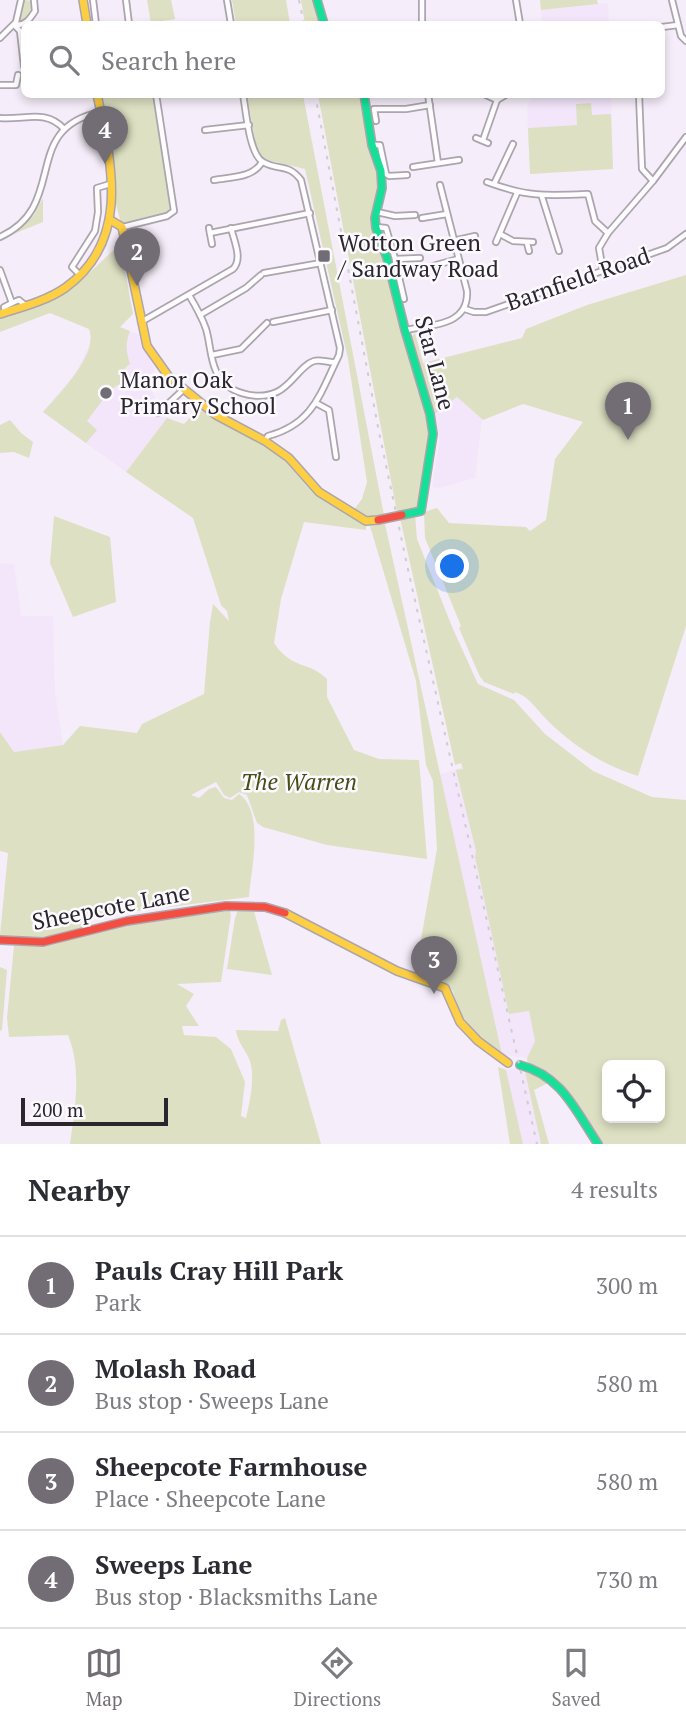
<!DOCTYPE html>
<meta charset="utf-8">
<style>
:root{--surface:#fff;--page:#f7f7f7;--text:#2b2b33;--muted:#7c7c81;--line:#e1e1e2;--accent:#726c75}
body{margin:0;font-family:"PT Serif",serif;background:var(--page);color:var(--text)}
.controls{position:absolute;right:21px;bottom:21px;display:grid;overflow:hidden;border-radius:10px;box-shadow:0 4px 10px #0003}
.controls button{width:63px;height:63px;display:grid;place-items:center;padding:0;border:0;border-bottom:2px solid var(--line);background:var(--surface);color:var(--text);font:35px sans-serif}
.scale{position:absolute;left:21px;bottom:18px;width:147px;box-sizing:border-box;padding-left:7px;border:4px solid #2b262e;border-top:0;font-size:19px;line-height:24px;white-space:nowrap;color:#2b262e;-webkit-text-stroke:5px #fdfaff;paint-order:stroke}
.you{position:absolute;left:453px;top:567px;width:24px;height:24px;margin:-18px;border:5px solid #fff;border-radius:50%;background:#1a73e8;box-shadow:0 0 0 10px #1a73e833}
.badge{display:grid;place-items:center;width:46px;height:46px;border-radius:50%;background:var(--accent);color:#fff;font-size:23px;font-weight:700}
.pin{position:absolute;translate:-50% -58px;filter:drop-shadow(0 2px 4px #0008)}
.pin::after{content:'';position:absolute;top:37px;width:24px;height:21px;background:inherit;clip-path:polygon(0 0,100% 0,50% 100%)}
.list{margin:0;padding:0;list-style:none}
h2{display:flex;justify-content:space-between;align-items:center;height:91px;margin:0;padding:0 28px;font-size:30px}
h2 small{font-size:23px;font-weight:400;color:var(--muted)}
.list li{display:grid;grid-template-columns:46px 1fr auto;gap:21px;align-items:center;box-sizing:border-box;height:98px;padding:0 28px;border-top:2px solid var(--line)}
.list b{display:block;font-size:26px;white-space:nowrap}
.list p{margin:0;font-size:23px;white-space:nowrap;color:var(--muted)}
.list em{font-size:23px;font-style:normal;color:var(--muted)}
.icon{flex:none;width:38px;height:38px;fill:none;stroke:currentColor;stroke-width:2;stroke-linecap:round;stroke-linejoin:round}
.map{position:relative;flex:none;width:686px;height:1144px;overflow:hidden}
.search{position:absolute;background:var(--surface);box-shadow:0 4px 10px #0003;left:21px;right:21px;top:21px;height:77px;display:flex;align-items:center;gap:18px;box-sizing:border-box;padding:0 24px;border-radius:10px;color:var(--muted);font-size:26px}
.sheet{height:483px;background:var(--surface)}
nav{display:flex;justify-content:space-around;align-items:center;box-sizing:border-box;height:98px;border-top:2px solid var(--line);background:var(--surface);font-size:19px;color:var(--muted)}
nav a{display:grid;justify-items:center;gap:4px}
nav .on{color:var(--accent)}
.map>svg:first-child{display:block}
.built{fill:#f3e6fb}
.green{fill:#dee0c3;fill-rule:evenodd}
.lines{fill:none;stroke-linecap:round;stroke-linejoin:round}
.street-casing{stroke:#aba5ae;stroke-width:8}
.fast-casing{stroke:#aba5ae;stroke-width:10}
.slow-casing{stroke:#aba5ae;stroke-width:10}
.jam-casing{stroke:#aba5ae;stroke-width:10}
.street{stroke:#fefcfe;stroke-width:4.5}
.fast{stroke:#16e098;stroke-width:7}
.slow{stroke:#ffcf43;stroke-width:7}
.jam{stroke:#f24e42;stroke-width:7}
.rail{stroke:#cfcdd0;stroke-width:2;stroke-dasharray:3.5 7;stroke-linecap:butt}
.jam-bridge-casing{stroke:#aba5ae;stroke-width:10;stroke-linecap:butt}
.jam-bridge{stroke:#f24e42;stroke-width:7}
.poi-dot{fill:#726c75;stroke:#fdfaff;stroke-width:2.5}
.labels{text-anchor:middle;stroke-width:5;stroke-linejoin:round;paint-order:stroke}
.poi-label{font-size:23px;fill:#2b262e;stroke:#fdfaff;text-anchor:start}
.street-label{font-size:23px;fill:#2b262e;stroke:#fdfaff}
.park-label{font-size:23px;font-style:italic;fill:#484e18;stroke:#fdfaff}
</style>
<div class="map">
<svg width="686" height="1144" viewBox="0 0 686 1144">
<rect width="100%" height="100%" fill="#f5edf9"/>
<g class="built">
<path d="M608,3l1,21h-67l-1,-14z"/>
<path d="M533,95h78l2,74 -83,5 -3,-66z"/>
<path d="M102,322l36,12 17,36 -7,5 10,36 9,7 -41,54 -83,-60 32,-38z"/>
<path d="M457,397l25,22 -7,59 -36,10 -7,-1 8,-49 -7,-23z"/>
<path d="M0,563l14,1 7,52h32l2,77 8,52 -49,7 -14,-20z"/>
<path d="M463,767l18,45 28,201 20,-2 6,30 -8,17 -25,-3 -69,-275 7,-6z"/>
<path d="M524,1067l10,23 14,54h-30l-12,-74z"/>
</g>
<g class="green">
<path d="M24,0l8,1 2,10 -11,12 -6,1z"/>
<path d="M147,0h24l4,19 -24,4z"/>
<path d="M232,0h54l4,24h-54z"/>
<path d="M301,0h13l5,24h-14z"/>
<path d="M540,0h57l1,4 -57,6z"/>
<path d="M101,95h55l16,118 -50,14 -6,-23z"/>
<path d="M247,95h56l81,420 -19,3 -12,-7 9,-12 5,-17 -19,-123 -43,-190 -41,-10 -7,-8z"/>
<path d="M318,95h43l2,22 6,29 9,25 2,19 -6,34 4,18 8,16 42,165 1,15 -10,70 -22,4z"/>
<path d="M591,103l1,12 19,-1 2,55 -83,5 -2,-46 49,-3 -1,-21z"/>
<path d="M43,198v24l-32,13 23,-20z"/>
<path d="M120,244l13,70 -13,13 10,4c-5,13 -4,20 0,33l-5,4 6,9 -21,13 -23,31 10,9 -11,13 -43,-31c16,-18 56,-58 46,-83l-39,-16 -50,19v-16l64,-25 21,-14z"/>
<path d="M686,275v351l-48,150c-35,-11 -65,-30 -91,-56 -12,-12 -17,-23 -32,-28l-1,2 -30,-12 -5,-7 -20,-47 2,-2 -36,-88 -1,-26 13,-4 12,15 77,4 4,4 16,-11 9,-61 28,-37 -60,-18 -40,16 -26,-23 -24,18 -23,-77 5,-5 8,30 99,-25 4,-9 61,-24z"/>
<path d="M199,408l81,47 32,37 54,32v6l-62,-8 -23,77 -7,44c18,27 35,18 53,36v18l27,53 25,9 40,1 8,99 -100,-14 -64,-18 -6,-4 -10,-28 -8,-3 -9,6 -6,-3 -8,-13 -25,13 8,3 10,-9 7,-2 8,11 8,2 7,-6c26,18 12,76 10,103l-153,19c-4,4 -8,8 -13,11 -17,11 -64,13 -83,8l8,-82 -8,-2v-119l14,20 49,-7 17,-19 57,7 5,-9 62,-30 6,-72 3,-18 16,17 -2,-10 -6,-6 -28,-87 -67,-46 41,-54 17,6z"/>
<path d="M10,420l11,13 12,9 -4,16 -15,-6 -14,1v-28z"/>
<path d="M415,514l2,25 36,90 25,55 36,16 31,34 48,37 59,26 34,3v344h-88l-34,-52 -36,-26 -1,-8 8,-17 -6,-30 -20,3 -34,-157 1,-6 -20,-81 7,-1 -2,-6 -6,2 -55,-247zM607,1065h53v53h-53z"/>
<path d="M54,516l56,21 6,65 -43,15 -23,-54z"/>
<path d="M385,524l117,531 -23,-18 -20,-25 -6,-21 -9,-9 -29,-9 22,-124 -4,-68 -7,-16 -10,-84 -46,-155z"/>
<path d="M239,907l14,1 19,67 -45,-6 8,-51z"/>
<path d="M229,908l2,7 -10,67 -44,2 17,10 -8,12 13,20h-17l2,9 32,2 15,12 14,33 -4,34 5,2c4,-16 9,-41 4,-57 -4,-11 -13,-19 -14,-31l42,1 3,-11 4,-2 36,126h-251c5,-35 12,-75 -2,-109l-59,2 -2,-19 7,-72 38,-1 66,-21z"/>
<path d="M0,967l7,3 -5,60 -2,1z"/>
<path d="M498,1067l8,3 17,74h-13z"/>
<path d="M524,1067l28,14 -18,9 15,54h-8z"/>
</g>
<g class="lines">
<defs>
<g id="street">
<path d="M93,0l3,24"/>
<path d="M126,0l3,24"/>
<path d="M227,0l4,24"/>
<path d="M422,0v24"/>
<path d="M516,0l4,24"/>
<path d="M672,0l9,36 5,5"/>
<path d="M14,25l6,6 4,35"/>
<path d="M15,25c10,1 15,-6 20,-14l-1,-11"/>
<path d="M662,27l16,-2"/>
<path d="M0,38l16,-16 5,-22"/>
<path d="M0,85h16l2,-10"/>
<path d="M243,94c3,16 6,60 20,68 16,9 25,1 38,18l39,168 -1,7c-19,39 -26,69 -71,81l-3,4"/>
<path d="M428,94l10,69"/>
<path d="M484,94l13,6 10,-6"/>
<path d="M639,94l3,75 11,12"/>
<path d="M0,118c26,2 46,-9 64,11"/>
<path d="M376,121l-2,-12h32l24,-4"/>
<path d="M205,130l44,-5"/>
<path d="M476,138l12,5"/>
<path d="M483,140l14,-40"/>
<path d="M373,145h7l6,29 3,2 18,-1"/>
<path d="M413,167l46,-7"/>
<path d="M214,180c17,-3 39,-2 48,-18"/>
<path d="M487,182c41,15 58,14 101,12l7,27 13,12"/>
<path d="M494,184l19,-40"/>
<path d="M542,197l17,54"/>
<path d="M377,212l18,4 20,-1"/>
<path d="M422,218l25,-4"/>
<path d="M123,227l44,-11 7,-5 -18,-117"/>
<path d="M377,227l9,1 9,31 25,-1"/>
<path d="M209,228l3,16"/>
<path d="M210,233l100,-20"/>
<path d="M500,234l13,7 20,1"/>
<path d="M0,237c70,-32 19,-109 101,-125"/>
<path d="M453,241l22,-5"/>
<path d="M496,242l21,-49"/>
<path d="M527,243l2,8"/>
<path d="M395,260l9,39"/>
<path d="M429,267l29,-8"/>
<path d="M0,270l12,33 7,-3 6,5"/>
<path d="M603,271l-4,-23 9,-15 45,-52 33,-44"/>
<path d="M264,273l57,-10"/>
<path d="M80,275l-8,-8 23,-36 3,-19 -1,-24 13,-4"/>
<path d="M189,295c6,10 13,22 17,34 4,13 4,29 10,42 8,22 41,30 61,21 15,-7 24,-27 37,-31 7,-2 14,2 21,1"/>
<path d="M465,309l9,3h12l181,-64 19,-14"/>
<path d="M5,312l-1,-5 8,-4"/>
<path d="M200,315l46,-27 15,-13"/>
<path d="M141,322l92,-53c10,-10 1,-28 -2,-41"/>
<path d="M273,322l59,-12"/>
<path d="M405,330c26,-5 64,-4 62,-39l-27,-106"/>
<path d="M212,355l29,-6 26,-26"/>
<path d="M316,403l13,7 7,47"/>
<path d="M158,413l25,-23"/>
</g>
<g id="fast">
<path d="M317,0l7,24"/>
<path d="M364,94l8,51 9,26 1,17 -7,30 1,10 11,30 18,72 25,84 3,20 -12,77 -19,4"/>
<path d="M520,1065c42,11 55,45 78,79"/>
</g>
<g id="slow">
<path d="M83,0l4,24"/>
<path d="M112,221l10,6 25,119 22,31 47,38 49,26 24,17 30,34 47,29 12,-1"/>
<path d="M0,314c22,-7 46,-13 65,-26 67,-48 46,-126 32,-194"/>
<path d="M285,913l112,58 48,17 15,34 18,19 30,22"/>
</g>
<path id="jam" d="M0,940l43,2 84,-21 99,-15 39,1 20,6"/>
</defs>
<use href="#street" class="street-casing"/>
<use href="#fast" class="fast-casing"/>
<use href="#slow" class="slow-casing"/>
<use href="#jam" class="jam-casing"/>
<use href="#street" class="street"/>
<use href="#fast" class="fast"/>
<use href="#slow" class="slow"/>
<use href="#jam" class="jam"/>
<g class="rail">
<path d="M299,0l5,24"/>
<path d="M315,94l64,338 28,133 130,579"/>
</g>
<defs>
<path id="jam-bridge" d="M378,520l24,-5"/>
</defs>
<use href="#jam-bridge" class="jam-bridge-casing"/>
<use href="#jam-bridge" class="jam-bridge"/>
</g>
<g class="poi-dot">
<rect x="317" y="249" width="14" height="14" rx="3.5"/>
<circle cx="106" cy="393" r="7"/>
</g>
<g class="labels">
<g class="poi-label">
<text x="338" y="251">Wotton Green<tspan x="338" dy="26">/ Sandway Road</tspan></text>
<text x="120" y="388">Manor Oak<tspan x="120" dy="26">Primary School</tspan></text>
</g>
<g class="street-label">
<text transform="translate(578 279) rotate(-19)" y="8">Barnfield Road</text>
<text transform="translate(435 363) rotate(75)" y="8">Star Lane</text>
<text transform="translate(111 907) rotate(-11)" y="8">Sheepcote Lane</text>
</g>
<g class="park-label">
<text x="299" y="790">The Warren</text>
</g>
</g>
</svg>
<div class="controls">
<button><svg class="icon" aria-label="locate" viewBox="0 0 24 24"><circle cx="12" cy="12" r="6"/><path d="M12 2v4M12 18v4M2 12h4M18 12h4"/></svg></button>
</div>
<div class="scale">200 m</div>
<div class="you"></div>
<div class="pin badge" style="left:628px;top:440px">1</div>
<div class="pin badge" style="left:137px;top:286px">2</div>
<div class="pin badge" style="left:434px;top:994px">3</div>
<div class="pin badge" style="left:105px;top:164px">4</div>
<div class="search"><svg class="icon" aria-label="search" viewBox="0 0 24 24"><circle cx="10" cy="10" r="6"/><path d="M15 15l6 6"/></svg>Search here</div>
</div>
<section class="sheet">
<h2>Nearby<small>4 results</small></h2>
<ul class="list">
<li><span class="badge">1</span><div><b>Pauls Cray Hill Park</b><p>Park</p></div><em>300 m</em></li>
<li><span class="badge">2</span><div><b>Molash Road</b><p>Bus stop · Sweeps Lane</p></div><em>580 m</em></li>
<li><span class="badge">3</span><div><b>Sheepcote Farmhouse</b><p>Place · Sheepcote Lane</p></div><em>580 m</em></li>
<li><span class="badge">4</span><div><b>Sweeps Lane</b><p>Bus stop · Blacksmiths Lane</p></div><em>730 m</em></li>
</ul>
</section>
<nav>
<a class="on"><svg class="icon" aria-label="map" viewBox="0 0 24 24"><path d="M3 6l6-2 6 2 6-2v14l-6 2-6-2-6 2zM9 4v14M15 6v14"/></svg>Map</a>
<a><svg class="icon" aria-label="directions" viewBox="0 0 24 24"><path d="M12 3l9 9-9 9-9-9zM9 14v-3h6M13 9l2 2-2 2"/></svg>Directions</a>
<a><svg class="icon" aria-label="saved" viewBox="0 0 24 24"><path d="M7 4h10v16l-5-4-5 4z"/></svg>Saved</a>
</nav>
